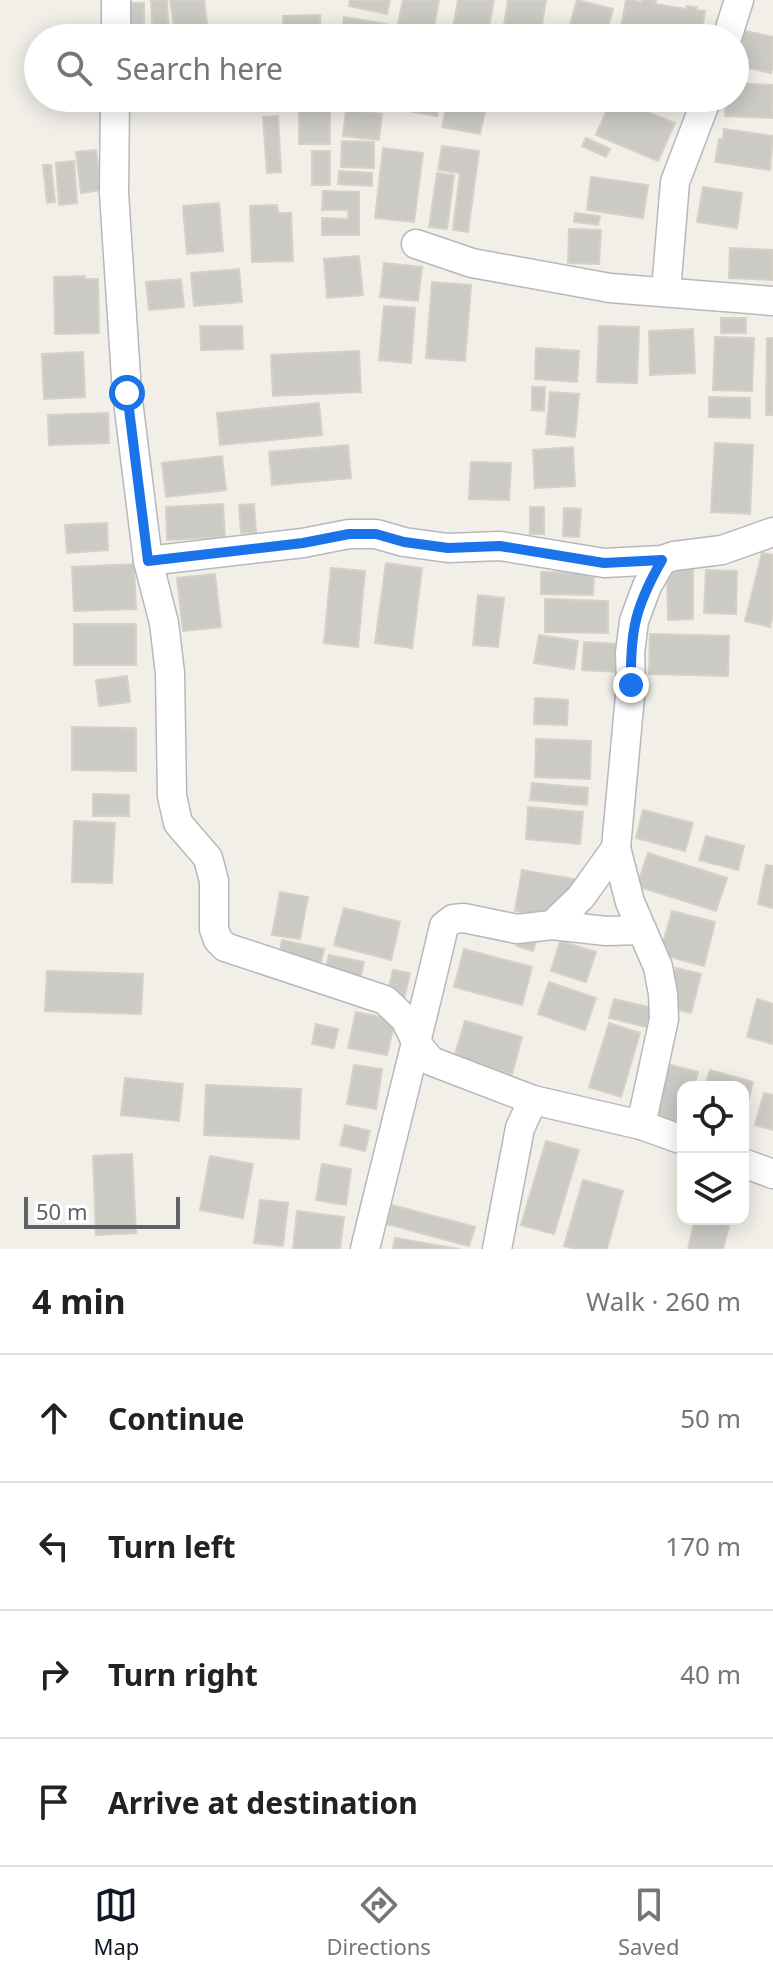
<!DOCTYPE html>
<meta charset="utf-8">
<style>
:root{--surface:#fff;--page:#f6f6f6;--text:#222;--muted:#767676;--line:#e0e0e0;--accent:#111827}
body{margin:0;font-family:"Noto Sans",sans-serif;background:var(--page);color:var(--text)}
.controls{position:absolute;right:24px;bottom:24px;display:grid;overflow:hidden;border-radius:16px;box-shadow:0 4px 20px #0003}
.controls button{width:72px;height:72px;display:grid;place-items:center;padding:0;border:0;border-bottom:2px solid var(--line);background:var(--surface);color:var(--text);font:40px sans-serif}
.scale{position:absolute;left:24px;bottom:20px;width:156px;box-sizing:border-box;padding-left:8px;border:4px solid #5f6368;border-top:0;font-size:22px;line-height:28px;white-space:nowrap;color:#5f6368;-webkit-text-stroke:6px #fff;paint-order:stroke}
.stop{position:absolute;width:24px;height:24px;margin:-18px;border:6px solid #1a73e8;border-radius:50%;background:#fff}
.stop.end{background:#1a73e8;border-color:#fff;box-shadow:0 2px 8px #0008}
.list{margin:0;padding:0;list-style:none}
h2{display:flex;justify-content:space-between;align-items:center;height:104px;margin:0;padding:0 32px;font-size:34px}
h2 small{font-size:26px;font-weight:400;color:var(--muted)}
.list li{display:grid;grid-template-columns:52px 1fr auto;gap:24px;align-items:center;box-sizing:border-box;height:128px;padding:0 32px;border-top:2px solid var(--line)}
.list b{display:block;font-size:30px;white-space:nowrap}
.list em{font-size:26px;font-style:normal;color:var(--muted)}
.icon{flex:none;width:44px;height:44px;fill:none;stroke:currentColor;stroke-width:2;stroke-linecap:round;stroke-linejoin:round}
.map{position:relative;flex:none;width:773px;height:1249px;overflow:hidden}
.search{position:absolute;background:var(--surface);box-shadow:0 4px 20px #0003;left:24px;right:24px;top:24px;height:88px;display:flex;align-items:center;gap:20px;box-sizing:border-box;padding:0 28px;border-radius:44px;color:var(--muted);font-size:30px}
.sheet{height:616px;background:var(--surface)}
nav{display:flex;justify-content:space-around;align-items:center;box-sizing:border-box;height:112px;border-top:2px solid var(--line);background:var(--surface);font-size:22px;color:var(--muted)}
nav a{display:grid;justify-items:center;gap:4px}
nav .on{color:var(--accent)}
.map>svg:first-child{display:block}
.building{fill:#cccac5;stroke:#d6d1c6;stroke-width:2}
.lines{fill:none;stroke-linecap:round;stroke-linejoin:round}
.minor-casing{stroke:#b5b8bc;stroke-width:31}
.minor{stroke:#fff;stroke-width:28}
.route{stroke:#1a73e8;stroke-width:10}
</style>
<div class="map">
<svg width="773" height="1249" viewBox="0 0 773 1249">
<rect width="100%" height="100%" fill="#f1efe8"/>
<g class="building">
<path d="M151,0h16l2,38h-16z"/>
<path d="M170,0h34l5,38h-33z"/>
<path d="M350,0h40l-3,14 -38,-8z"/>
<path d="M403,0h36l-7,38h-37z"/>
<path d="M458,0h36l-7,38h-36z"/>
<path d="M508,0h38l-6,38h-38z"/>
<path d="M577,0l36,9 -8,29h-39z"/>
<path d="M626,0l16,2v-2h7l7,1 -1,3 31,5 1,-3 10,1 -1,3 9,1 -4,27h-82z"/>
<path d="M124,3h20v35h-19z"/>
<path d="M320,15l1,23h-37l-1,-22z"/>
<path d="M344,17l42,7 -2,14h-43z"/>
<path d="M741,30l32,7v28l-2,8 -36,-8z"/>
<path d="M735,83l38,2 -1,33 -47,-2 1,-18h9z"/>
<path d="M395,98h45l-3,18 -44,-8z"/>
<path d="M448,98h40l-8,36 -38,-7z"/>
<path d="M612,98l63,25 -17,38 -62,-26z"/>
<rect x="299" y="107" width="31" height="37"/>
<path d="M346,110l36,4 -3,26 -36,-4z"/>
<path d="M278,116l3,56 -14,1 -4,-56z"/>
<path d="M724,129l49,7 -3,34 -55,-8 4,-23h4z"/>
<path d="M586,138l24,11 -4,8 -24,-11z"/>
<path d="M342,141l32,1v26l-33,-1z"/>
<path d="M442,146l37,5 -11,81 -15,-2 7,-57 -22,-3z"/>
<path d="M383,148l40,5 -9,69 -39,-4z"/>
<path d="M96,150l5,40 -20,3 -5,-41z"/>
<rect x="312" y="151" width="18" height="34"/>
<path d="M74,161l3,42 -18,2 -3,-42z"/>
<path d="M43,165h8l4,37 -8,1z"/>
<path d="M339,171l33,2v13l-34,-2z"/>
<path d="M437,173l17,2 -7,54 -18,-2z"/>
<path d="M591,177l57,8 -5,33 -56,-8z"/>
<path d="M703,187l39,6 -5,35 -40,-6z"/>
<path d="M323,191l36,1v43h-37v-17l26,1v-9h-26z"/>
<path d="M219,203l4,48 -36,3 -4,-48z"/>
<path d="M277,205l1,8h13l2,48 -41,1 -2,-56z"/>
<path d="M575,213l25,3 -2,9 -24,-3z"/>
<path d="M569,229l32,1 -2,34 -31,-1z"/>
<path d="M730,248l43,2v30l-44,-2z"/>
<path d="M359,256l4,39 -36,3 -3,-39z"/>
<path d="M384,263l38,4 -4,34 -38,-4z"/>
<path d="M239,269l3,33 -48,4 -3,-33z"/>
<path d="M85,276v3h13l1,54 -44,1 -1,-57z"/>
<path d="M181,279l3,28 -35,3 -3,-28z"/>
<path d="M432,282l39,3 -6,76 -39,-3z"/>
<path d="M384,306l31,2 -4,55 -32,-3z"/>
<rect x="721" y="318" width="25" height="15"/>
<path d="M200,326h42l1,23 -42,1z"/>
<path d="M599,326l40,1 -2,56 -40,-1z"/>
<path d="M693,329l2,44 -45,2 -1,-44z"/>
<path d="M715,337l39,1 -2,53 -39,-1z"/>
<path d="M767,338h6v77h-7z"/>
<path d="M536,348l43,3 -2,31 -42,-3z"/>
<path d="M359,351l2,41 -88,4 -2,-41z"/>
<path d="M83,352l2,45 -41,2 -2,-45z"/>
<path d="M532,387h13l-1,24 -12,-1z"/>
<path d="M550,392l29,2 -4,43 -29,-3z"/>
<path d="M709,397l41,1v20l-41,-1z"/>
<path d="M319,403l3,32 -102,10 -3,-32z"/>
<path d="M108,413l1,30 -60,2 -1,-30z"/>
<path d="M715,443l38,2 -3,69 -39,-2z"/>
<path d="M348,445l3,33 -79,7 -3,-33z"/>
<path d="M573,447l2,39 -40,2 -2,-38z"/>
<path d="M222,456l4,34 -60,7 -4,-34z"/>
<path d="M471,462l40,1 -2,37 -40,-1z"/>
<path d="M223,504l2,33 -58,3 -1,-33z"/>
<path d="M254,504l2,28 -15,1 -2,-28z"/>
<rect x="530" y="507" width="14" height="27"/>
<path d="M564,508l17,1 -2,28 -16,-1z"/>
<path d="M107,523l1,27 -41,3 -2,-28z"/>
<path d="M762,553l11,2v60l-3,12 -25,-6z"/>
<path d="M386,563l36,5 -10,80 -37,-5z"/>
<path d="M134,564l2,45 -62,2 -2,-44z"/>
<path d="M693,566v53l-25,1 -1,-53z"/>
<path d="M331,568l34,3 -7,76 -34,-4z"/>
<path d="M706,570l31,1 -1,43 -32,-1z"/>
<path d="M541,572l53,1 -1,22 -52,-1z"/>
<path d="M215,574l6,53 -38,4 -6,-53z"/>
<path d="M478,595l26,3 -6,49 -25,-2z"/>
<path d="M545,599l63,2v32l-63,-1z"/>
<rect x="74" y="624" width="62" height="41"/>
<path d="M650,634l79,2 -1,40 -79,-2z"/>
<path d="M539,635l39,6 -4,28 -40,-6z"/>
<path d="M584,642l35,2 -1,28 -36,-2z"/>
<path d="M127,676l3,26 -31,4 -3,-26z"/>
<path d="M535,698l33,2 -1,25 -33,-1z"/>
<path d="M72,727l64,1v43l-64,-1z"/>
<path d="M536,739l55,2 -1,38 -55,-2z"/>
<path d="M532,783l56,5 -1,17 -57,-5z"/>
<path d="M93,794l36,1v21h-36z"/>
<path d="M528,807l55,5 -3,32 -54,-5z"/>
<path d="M643,810l50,13 -8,28 -49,-13z"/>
<path d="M74,821l41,2 -3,60 -40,-1z"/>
<path d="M706,836l38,10 -6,24 -39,-10z"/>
<path d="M648,853l79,25 -11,33 -79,-25z"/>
<path d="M766,865l7,1v42l-15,-4z"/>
<path d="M522,870l69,12 -7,41 -69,-12z"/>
<path d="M280,892l28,5 -8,42 -28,-4z"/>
<path d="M344,908l56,14 -9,38 -57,-15z"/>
<path d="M672,911l43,11 -11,44 -44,-12z"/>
<path d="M524,923l16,5 -7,23 -16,-5z"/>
<path d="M282,940l42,9 -5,21 -41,-9z"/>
<path d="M560,941l36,11 -10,30 -35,-11z"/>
<path d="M464,949l68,18 -10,38 -68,-18z"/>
<path d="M329,955l35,7 -4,17 -35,-6z"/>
<path d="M676,968l25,6 -10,39 -25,-6z"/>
<path d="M393,970l17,3 -6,26 -17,-3z"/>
<path d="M47,971l96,3 -2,40 -96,-3z"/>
<path d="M549,982l47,16 -11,32 -47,-16z"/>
<path d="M614,999l38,9 -5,19 -38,-9z"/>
<path d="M757,999l16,5v40l-26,-7z"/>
<path d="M356,1012l39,8 -8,35 -39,-7z"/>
<path d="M465,1021l57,16 -10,37 -58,-16z"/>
<path d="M609,1023l31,10 -19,64 -32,-10z"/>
<path d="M316,1024l22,5 -4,19 -22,-4z"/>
<path d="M663,1063l35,9 -4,15h-11v39l-35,-9z"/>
<path d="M354,1065l28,4 -6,40 -29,-5z"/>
<path d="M710,1070l43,12 -4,16 -6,-2v-9l-38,-1z"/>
<path d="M125,1078l58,6 -4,37 -58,-6z"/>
<path d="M206,1085l95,4 -2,50 -95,-4z"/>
<path d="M764,1093l9,2v35l-18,-5z"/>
<path d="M345,1125l25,6 -5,20 -25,-6z"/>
<path d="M546,1141l33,9 -25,84 -33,-9z"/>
<path d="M132,1154l4,79 -40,2 -3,-79z"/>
<path d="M210,1156l43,8 -10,54 -43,-8z"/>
<path d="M322,1164l29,5 -5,36 -30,-5z"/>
<path d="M583,1180l40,11 -16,58h-31l-12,-3z"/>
<path d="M260,1200l28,3 -5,43 -29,-3z"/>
<path d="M392,1205l83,22 -6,19 -82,-22z"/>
<path d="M297,1211l47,6 -4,32h-47z"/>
<path d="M695,1219h36l-8,30h-35z"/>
<path d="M395,1238l64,11h-66z"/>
</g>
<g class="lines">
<defs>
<g id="minor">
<path d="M116,38v-38"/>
<path d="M727,38l12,-38"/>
<path d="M115,98l-1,95 13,200 21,168 16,62 6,50 2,123 6,27 30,35 6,23v48l4,11 7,7 160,53 20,19 12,25 14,17 102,39 108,25 42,15"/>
<path d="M416,244l56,19 138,25 163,13"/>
<path d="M666,291l9,-109 32,-84"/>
<path d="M148,561l155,-18 46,-9h27l28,8 44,6 52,-2 104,17 58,-3 12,-4 48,-6 51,-18"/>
<path d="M552,925l29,-28 35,-49"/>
<path d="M641,1125l23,-106 -1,-25 -5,-27 -28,-65 -14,-54 15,-163 -1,-32 4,-32 13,-35 15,-26"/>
<path d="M743,1163l30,11"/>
<path d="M365,1249c26,-108 54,-215 79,-323l9,-7 11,-1 53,11 35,-4 54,6 36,-1"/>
<path d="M497,1249l23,-121 13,-28"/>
</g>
</defs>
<use href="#minor" class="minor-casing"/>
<use href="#minor" class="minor"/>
</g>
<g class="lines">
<path class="route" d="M127,393l21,168 155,-18 46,-9h27l28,8 44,6 52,-2 104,17 58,-3c-27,47 -32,71 -31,125"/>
</g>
</svg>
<div class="controls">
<button><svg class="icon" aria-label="locate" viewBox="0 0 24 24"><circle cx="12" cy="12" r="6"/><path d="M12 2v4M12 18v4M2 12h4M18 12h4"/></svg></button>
<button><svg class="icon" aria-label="layers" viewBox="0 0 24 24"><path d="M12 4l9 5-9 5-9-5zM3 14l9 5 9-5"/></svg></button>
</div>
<div class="scale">50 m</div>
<div class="stop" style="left:127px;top:393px"></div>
<div class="stop end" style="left:631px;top:685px"></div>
<div class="search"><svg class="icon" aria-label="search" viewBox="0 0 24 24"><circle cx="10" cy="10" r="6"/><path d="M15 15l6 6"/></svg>Search here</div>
</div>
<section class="sheet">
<h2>4 min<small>Walk · 260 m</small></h2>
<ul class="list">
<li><svg class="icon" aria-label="ahead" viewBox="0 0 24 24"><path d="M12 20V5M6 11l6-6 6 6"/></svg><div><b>Continue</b></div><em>50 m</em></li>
<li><svg class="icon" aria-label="left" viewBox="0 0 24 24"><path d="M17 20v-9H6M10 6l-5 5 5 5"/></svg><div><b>Turn left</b></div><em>170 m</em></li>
<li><svg class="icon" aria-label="right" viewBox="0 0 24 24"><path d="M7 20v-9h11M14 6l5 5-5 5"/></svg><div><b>Turn right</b></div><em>40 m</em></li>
<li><svg class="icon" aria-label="arrive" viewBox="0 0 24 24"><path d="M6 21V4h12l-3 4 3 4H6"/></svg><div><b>Arrive at destination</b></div></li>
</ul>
</section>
<nav>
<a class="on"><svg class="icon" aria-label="map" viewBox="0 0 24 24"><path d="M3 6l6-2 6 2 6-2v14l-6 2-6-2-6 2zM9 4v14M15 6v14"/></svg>Map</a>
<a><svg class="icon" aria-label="directions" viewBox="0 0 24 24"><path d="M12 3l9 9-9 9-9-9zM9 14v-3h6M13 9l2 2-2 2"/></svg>Directions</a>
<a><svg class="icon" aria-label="saved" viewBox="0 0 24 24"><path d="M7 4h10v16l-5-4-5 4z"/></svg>Saved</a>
</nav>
